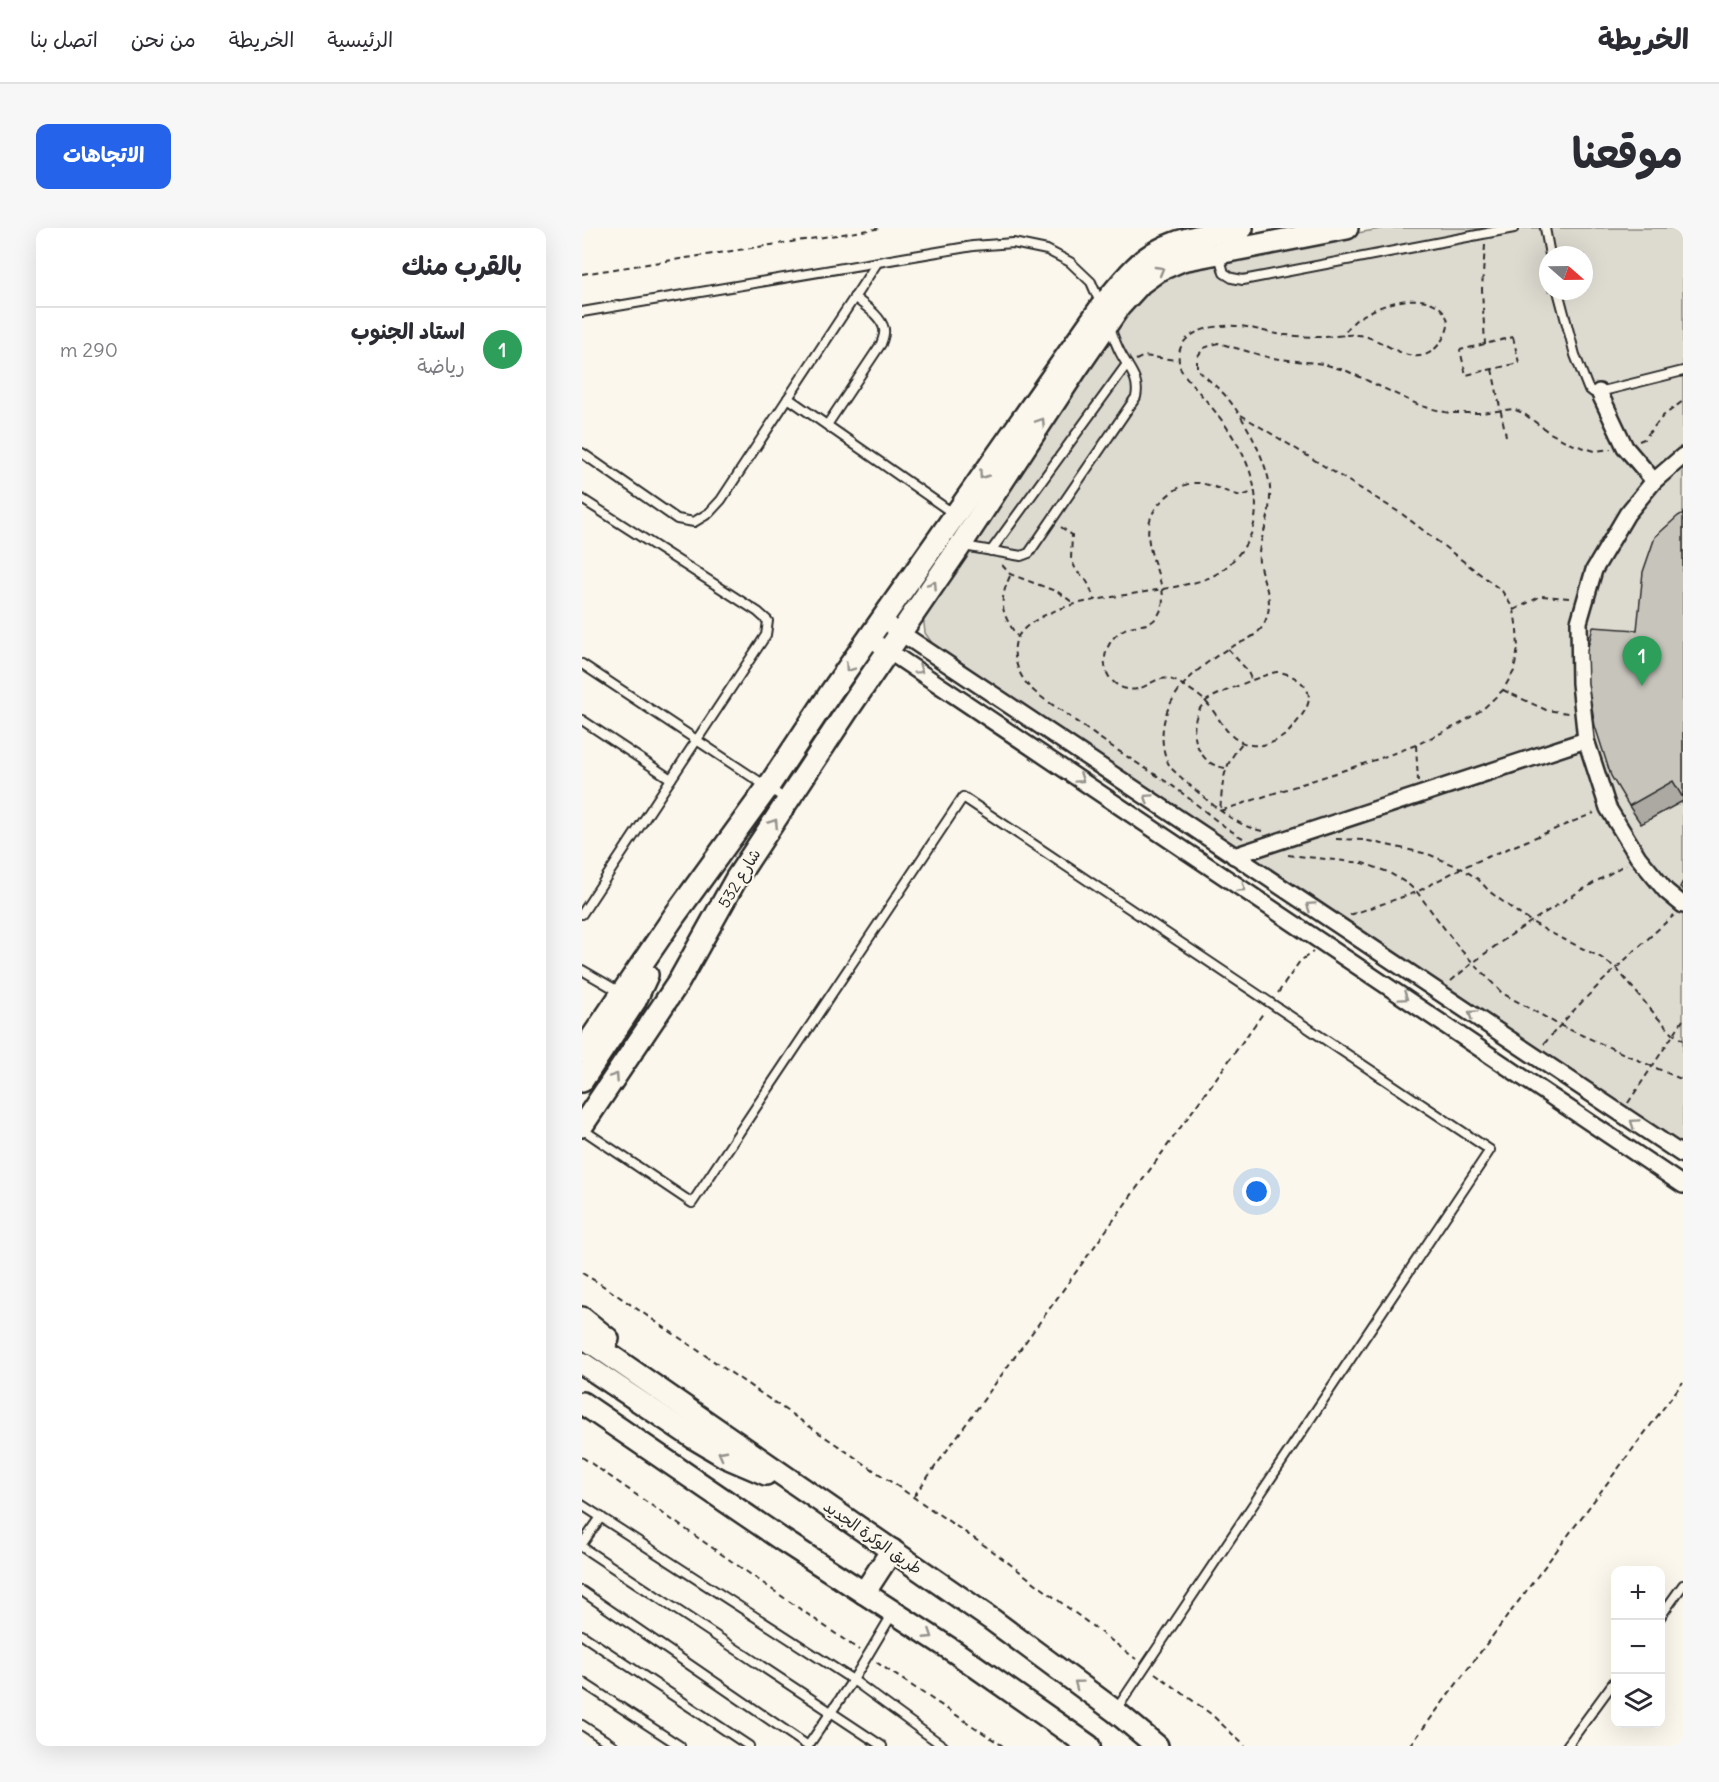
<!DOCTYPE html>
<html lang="ar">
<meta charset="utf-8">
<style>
:root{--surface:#fff;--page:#f7f7f7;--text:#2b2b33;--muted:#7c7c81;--line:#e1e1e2;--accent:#2563eb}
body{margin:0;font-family:Delius,"Playpen Sans Arabic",sans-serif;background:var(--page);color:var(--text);direction:rtl}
.controls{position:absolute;right:18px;bottom:18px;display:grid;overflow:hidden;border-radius:12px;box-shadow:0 6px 24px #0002}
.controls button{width:54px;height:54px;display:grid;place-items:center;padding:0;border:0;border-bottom:2px solid var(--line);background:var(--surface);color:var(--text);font:30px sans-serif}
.compass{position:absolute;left:957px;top:18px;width:54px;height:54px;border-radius:50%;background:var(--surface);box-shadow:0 6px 24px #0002;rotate:110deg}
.you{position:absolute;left:675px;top:964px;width:21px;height:21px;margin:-15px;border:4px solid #fff;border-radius:50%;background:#1a73e8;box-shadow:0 0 0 9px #1a73e833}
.badge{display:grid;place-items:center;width:39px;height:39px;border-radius:50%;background:var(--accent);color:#fff;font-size:20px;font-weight:700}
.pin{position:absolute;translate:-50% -50px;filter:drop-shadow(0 2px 3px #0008)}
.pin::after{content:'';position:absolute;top:32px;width:21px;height:18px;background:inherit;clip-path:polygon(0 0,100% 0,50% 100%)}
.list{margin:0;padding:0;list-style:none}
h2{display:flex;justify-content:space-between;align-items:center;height:78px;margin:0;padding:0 24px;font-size:26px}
h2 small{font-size:20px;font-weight:400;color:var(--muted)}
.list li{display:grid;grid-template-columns:39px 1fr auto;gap:18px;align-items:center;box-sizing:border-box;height:84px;padding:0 24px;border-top:2px solid var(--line)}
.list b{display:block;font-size:22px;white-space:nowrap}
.list p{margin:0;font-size:20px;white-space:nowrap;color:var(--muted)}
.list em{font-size:20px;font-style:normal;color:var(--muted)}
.icon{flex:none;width:33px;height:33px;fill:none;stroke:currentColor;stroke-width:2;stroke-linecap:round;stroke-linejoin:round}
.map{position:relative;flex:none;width:1101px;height:1518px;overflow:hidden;direction:ltr;border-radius:12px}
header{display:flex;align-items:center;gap:36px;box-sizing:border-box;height:84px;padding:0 30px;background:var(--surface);border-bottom:2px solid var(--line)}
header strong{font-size:28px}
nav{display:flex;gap:33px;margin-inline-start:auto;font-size:21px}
.intro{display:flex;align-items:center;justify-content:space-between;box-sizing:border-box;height:144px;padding:0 36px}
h1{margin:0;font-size:42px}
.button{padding:15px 27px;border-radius:12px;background:var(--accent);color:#fff;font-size:21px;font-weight:700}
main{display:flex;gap:36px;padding:0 36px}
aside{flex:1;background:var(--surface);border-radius:12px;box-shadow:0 6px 24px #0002}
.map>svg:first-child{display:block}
.green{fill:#dddad0;stroke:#84827e;stroke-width:1.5;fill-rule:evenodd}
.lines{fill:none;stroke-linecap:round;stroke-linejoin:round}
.lane-casing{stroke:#2b2b2b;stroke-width:12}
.street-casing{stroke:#2b2b2b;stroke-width:20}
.secondary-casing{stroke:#2b2b2b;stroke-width:26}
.path{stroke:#2b2b2b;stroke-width:2;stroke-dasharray:6 4.5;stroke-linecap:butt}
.lane{stroke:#fbf7ec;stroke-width:8}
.street{stroke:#fbf7ec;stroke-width:15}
.secondary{stroke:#fbf7ec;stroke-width:21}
.wall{fill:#aba9a2;stroke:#2b2b2b;stroke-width:1.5}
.building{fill:#c7c4bc;stroke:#2b2b2b;stroke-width:1.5}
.oneway{stroke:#93918c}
.labels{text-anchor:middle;stroke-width:4.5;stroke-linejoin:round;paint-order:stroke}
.street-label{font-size:16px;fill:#2b2b2b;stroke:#fbf7ec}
</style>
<header>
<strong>الخريطة</strong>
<nav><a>الرئيسية</a><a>الخريطة</a><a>من نحن</a><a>اتصل بنا</a></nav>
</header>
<div class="intro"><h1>موقعنا</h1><a class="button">الاتجاهات</a></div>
<main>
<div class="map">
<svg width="1101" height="1518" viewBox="0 0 1101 1518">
<rect width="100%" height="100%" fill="#fbf7ec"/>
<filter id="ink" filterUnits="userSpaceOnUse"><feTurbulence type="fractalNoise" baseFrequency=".0167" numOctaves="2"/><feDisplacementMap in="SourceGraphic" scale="12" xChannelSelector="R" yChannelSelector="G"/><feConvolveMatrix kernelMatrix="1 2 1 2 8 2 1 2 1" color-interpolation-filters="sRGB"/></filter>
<g filter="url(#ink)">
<path class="green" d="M804,0h297v923l-751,-508 -7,-10 -2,-19 196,-291 31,-37 37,-21 45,-10zM966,27h36v36h-36z"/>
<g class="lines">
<defs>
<g id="lane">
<path d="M963,0l5,27"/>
<path d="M637,27l5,18 8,5 11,2 271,-52"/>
<path d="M976,63l17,64 13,33 5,4h6l84,-21"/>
<path d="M0,84l391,-66 40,-3 34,7 23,12 21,20 10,23"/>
<path d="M206,170l166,116"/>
<path d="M245,197l54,-81c2,-5 4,-10 3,-15 -3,-13 -20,-24 -30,-32"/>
<path d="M0,225l95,66 17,3 15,-9 12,-13 156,-237"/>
<path d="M0,271l176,113 10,9 -2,14 -184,279"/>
<path d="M382,318l57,10 8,-3 107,-156c4,-18 -7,-28 -15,-43 -5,-9 -8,-18 -11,-27"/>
<path d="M409,323l136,-187"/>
<path d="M0,436l205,136"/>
<path d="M0,492l89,59"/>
<path d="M0,742l38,22"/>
<path d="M0,901l110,74 271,-406 527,353 -374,560"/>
<path d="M0,1277l271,175 90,66"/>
<path d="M0,1316l19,-27"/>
<path d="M0,1319l300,199"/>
<path d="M0,1363l226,155"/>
<path d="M1078,1389l23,-32"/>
<path d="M0,1407l167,111"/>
<path d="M0,1454l98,64"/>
<path d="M0,1497l32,21"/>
<path d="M226,1518l45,-66 40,-67"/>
<path d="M985,1518l49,-67"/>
</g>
<g id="street">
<path d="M1017,164l26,55 29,34"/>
<path d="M1101,228l-29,25 -27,33 -33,56 -15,52 1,61 6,57 22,68 30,49 28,34 17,14"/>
<path d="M310,399l791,528"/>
<path d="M287,410l814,547"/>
<path d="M652,628l352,-116"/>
</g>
<g id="secondary">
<path d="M0,824l93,-137 93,-128 63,-95 270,-385c11,-13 22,-27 34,-39 28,-29 69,-33 107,-40"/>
<path d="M0,853l53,-80 12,-26"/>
<path d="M0,898l96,-143 58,-104 111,-168 113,-165 115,-175 44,-64 22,-24 18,-13 23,-10 165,-32"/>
<path d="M0,1090l26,21"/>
<path d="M0,1108l409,283 124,92 42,35"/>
<path d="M0,1135l112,75 32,19 40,17"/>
<path d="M0,1175l202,138 171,111 134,94"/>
<path d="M282,1365l28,-43"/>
</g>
</defs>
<use href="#lane" class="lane-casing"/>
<use href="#street" class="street-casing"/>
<use href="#secondary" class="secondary-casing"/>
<g class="path">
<path d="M903,17l-3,44 3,55"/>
<path d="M0,46l300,-46"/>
<path d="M931,109l6,26 -53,12 -6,-25z"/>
<path d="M554,132l8,-4 33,4"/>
<path d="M910,141l14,67"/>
<path d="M659,187l161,99 100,77 12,19 3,20 1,18 -4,23 -11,19 -20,19 -23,15 -44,21 -38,14 -158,52c3,-31 2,-43 22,-68"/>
<path d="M1057,213l5,-2 19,-23 20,-15"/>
<path d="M479,299l11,8 -1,24 6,13 7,5 5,8 6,16"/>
<path d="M420,337l8,9 48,18 17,12"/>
<path d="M428,348c-12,27 -9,36 7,60"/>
<path d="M932,382l27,-14 29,2"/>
<path d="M646,421l19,21 5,11"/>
<path d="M921,462l43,20 22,3"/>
<path d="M834,517l2,36"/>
<path d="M643,540c-5,-1 -12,-3 -16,-6 -18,-15 -20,-45 -3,-61 5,-5 64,-29 71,-29 7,0 16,4 21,8 22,16 6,33 -6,48 -16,20 -46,24 -63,5 -8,-9 -14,-21 -22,-30 -5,-6 -29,-23 -38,-24 -17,-4 -24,16 -46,9 -7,-3 -13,-8 -16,-15 -7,-17 3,-38 20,-45 9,-4 22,-1 29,-10 27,-32 -37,-81 10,-121 9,-8 21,-15 33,-14 15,2 28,10 43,13l13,-5"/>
<path d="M680,603c-30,-6 -53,-30 -76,-49 -4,-4 -9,-8 -13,-12 -6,-6 -9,-17 -10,-25 -5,-45 30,-74 64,-96 13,-7 30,-11 37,-25 12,-25 -1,-39 -5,-62 -2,-18 9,-36 10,-53 1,-8 2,-20 0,-28 -6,-27 -27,-68 -46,-88 -8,-8 -18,-16 -26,-24v-12l7,-9 14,-5 53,15 53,6 23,7 74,35 28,7h32l32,-4 10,4 27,20 21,11 24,7 16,-2"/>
<path d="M661,610c-24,-13 -43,-32 -65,-48 -17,-13 -36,-23 -53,-35 -22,-14 -43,-29 -63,-44 -12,-8 -27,-17 -36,-28 -9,-12 -14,-29 -10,-42 6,-19 42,-33 60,-37 34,-8 69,-11 103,-18 14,-3 30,-6 42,-15 14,-10 30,-30 33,-47 10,-47 -21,-92 -50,-126 -8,-9 -16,-18 -23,-28 -12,-35 26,-46 55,-44 16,0 32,8 49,9 12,1 24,2 36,2 12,0 25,-3 37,-2 28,2 57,41 82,8 4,-6 9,-14 8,-21 -1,-6 -5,-12 -9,-15 -22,-17 -62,-1 -82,12 -6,5 -10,11 -15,17"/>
<path d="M754,611l28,1 64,14 33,14 17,11 12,13 32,24 25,15 53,26 16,11 42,50 15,16 10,6"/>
<path d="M706,627l75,8 25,9 20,12 9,8 42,56 43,45 57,32 124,55"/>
<path d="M768,687l67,-23 44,-24 133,-55"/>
<path d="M869,753c53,-46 114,-81 175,-117"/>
<path d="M696,765l22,-32 13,-9"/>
<path d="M962,816c39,-47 85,-88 130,-129"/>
<path d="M1046,875l55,-83"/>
<path d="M0,1045l17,10 395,269 142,107"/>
<path d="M0,1229l277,193"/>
<path d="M332,1268l350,-484"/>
<path d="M294,1434l127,84"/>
<path d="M573,1445l56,41 34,32"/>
<path d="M828,1518l273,-364"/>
</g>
<use href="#lane" class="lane"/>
<use href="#street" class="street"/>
<use href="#secondary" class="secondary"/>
</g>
<path class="wall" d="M1101,285v288l-42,23 -12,-18 8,-176z"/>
<g class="building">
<path d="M1101,285v285l-10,-17 -44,25 -18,-30 -16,-50 -7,-43 -1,-32 6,-24 44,3 6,-58 12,-35 23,-21z"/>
<path d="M1101,653v8l-3,-2z"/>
</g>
<defs><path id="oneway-chevron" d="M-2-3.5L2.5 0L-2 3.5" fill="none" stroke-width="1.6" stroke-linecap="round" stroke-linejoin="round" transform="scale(1.5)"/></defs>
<g class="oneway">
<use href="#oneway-chevron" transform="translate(578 42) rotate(-30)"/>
<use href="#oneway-chevron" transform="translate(459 194) rotate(-57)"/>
<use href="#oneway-chevron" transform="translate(401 247) rotate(125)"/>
<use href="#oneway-chevron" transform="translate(351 357) rotate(-56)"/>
<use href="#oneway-chevron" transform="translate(267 440) rotate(125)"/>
<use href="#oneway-chevron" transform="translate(337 442) rotate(34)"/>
<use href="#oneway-chevron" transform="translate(498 551) rotate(34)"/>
<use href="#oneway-chevron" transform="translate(566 570) rotate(-146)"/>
<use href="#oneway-chevron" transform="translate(192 595) rotate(-57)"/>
<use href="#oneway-chevron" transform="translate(660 660) rotate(34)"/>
<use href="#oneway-chevron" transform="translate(728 678) rotate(-146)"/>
<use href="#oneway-chevron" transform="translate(822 769) rotate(34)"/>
<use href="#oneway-chevron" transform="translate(890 786) rotate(-146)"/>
<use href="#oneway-chevron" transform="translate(33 849) rotate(-56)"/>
<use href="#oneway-chevron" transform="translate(1052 895) rotate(-146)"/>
<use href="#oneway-chevron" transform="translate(140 1226) rotate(-152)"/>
<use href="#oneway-chevron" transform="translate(347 1407) rotate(33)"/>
<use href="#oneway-chevron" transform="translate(496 1456) rotate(-143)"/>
</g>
</g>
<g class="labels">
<g class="street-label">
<text transform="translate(157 650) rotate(-59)" y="6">شارع 532</text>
<text transform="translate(291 1309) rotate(35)" y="6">طريق الوكرة الجديد</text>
</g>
</g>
</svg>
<div class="controls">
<button>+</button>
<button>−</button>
<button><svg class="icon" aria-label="layers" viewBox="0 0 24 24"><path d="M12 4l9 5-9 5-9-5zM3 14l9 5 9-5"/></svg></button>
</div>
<svg class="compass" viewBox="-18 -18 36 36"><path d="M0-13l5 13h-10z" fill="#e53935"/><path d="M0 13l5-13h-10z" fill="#7c7c81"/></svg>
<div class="you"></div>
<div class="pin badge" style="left:1060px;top:458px;background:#2e9e5b">1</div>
</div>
<aside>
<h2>بالقرب منك<small></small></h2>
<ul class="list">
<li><span class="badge" style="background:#2e9e5b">1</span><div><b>استاد الجنوب</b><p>رياضة</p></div><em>290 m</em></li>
</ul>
</aside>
</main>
